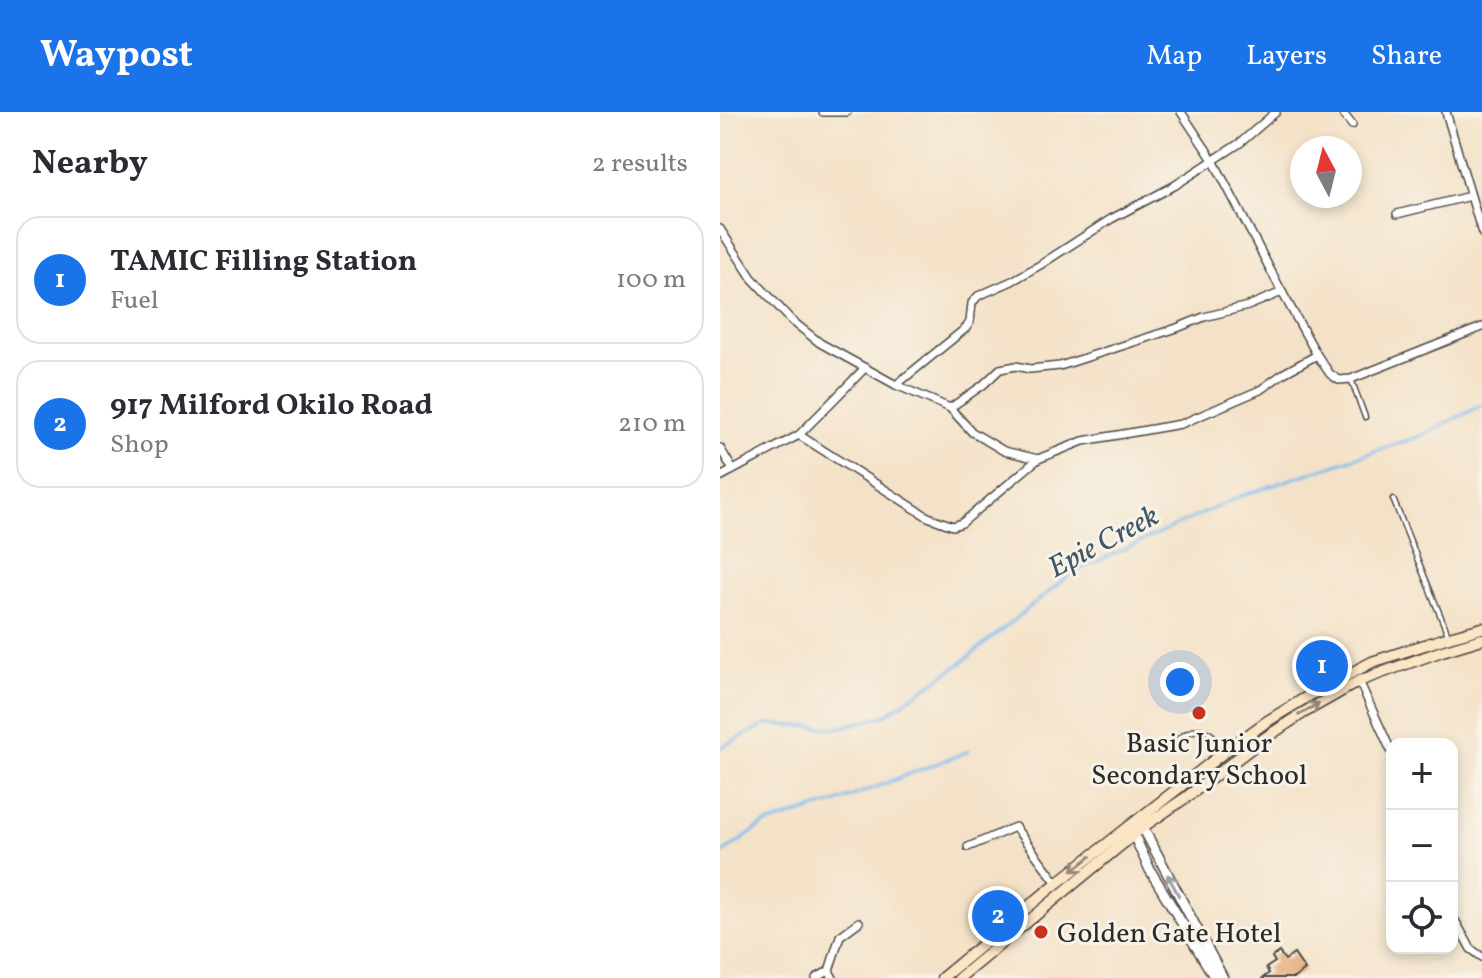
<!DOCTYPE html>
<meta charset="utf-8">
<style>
:root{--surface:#fff;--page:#f2f2f3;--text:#2b2b33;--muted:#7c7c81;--line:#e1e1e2;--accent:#1a73e8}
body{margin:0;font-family:Vollkorn,serif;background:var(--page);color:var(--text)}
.controls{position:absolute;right:24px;bottom:24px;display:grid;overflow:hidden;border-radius:16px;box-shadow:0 4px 12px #0003}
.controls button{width:72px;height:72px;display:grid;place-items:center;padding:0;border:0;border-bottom:2px solid var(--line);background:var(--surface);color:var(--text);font:40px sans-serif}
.compass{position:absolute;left:570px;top:24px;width:72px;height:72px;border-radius:50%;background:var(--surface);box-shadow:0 4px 12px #0003;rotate:353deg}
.you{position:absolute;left:460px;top:570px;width:28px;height:28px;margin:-20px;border:6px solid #fff;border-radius:50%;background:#1a73e8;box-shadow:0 0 0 12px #1a73e833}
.badge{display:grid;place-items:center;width:52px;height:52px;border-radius:50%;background:var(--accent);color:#fff;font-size:26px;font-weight:700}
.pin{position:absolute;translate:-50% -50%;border:4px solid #fff;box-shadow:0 2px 8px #0006}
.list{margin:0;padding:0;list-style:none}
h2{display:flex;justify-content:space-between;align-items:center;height:104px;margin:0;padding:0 32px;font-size:34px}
h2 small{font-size:26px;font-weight:400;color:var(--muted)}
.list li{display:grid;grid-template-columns:52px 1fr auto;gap:24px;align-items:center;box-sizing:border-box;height:128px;margin:0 16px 16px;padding:0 16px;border:2px solid var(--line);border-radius:24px}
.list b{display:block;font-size:30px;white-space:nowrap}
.list p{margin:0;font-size:26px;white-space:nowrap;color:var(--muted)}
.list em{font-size:26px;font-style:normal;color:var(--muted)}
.icon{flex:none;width:44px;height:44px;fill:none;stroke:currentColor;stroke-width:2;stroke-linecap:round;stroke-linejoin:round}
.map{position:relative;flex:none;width:762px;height:866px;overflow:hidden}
header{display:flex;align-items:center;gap:48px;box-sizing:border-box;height:112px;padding:0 40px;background:var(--accent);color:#fff}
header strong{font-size:38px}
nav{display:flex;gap:44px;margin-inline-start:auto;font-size:28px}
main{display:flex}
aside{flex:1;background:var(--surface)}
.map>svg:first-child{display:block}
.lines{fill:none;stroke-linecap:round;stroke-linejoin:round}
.stream{stroke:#78baee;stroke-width:3}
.building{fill:#e4a46d}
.service-casing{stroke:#494643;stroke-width:7}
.minor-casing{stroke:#494643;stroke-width:10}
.tertiary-casing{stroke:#494643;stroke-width:12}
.secondary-casing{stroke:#494643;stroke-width:13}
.service{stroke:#fff;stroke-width:4}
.minor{stroke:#fff;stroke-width:7}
.tertiary{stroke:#fff;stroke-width:9}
.secondary{stroke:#fce5c4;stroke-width:10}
.oneway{stroke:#948878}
.oneway2{stroke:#a0a0a0}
.poi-dot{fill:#c8321e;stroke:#f7f3e8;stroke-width:3}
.labels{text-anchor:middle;stroke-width:6;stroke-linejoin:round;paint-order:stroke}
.poi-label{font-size:28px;fill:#2b2b2b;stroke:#f7f3e8}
.water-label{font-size:30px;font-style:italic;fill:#425666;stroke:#f7f3e8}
</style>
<header>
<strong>Waypost</strong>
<nav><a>Map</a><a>Layers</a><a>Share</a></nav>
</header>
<main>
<aside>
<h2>Nearby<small>2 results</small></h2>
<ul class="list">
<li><span class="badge">1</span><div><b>TAMIC Filling Station</b><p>Fuel</p></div><em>100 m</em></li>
<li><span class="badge">2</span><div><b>917 Milford Okilo Road</b><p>Shop</p></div><em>210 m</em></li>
</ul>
</aside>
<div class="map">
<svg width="762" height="866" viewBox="0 0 762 866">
<rect width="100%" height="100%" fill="#f7f3e8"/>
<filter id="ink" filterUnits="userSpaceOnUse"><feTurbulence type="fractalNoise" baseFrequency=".0125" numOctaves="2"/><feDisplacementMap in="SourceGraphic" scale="16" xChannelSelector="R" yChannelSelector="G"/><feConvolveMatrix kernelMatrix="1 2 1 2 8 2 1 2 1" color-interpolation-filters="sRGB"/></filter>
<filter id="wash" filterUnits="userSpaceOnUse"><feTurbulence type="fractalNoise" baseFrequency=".006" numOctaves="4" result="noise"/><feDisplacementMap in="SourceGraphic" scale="32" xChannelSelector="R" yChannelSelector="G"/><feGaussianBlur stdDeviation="1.8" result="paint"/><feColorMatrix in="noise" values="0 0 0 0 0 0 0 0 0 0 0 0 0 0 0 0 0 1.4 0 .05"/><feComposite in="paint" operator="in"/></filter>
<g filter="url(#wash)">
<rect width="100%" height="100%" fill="#f4e2c8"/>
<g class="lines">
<g class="stream">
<path d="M0,636l47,-24 70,4 47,-12 76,-52 112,-91 169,-77 182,-61 59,-30"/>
<path d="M0,743l43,-30 74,-23 132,-51"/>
</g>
</g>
<g id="blocks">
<path class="building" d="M559,840l6,8 9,-6 11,16 -11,8h-31l6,-5 -3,-5 9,-6 -3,-5z"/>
</g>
</g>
<g filter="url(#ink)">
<use href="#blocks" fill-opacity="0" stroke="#494643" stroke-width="2"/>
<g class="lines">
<defs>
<g id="service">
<path d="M631,267l14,38"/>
<path d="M673,387l56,138"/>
<path d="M455,629c25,-18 30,-14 51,7"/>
</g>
<g id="minor">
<path d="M103,0h24"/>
<path d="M461,0l32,48 69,132 35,63 13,19 9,6 12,-1 131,-52"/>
<path d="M622,0l10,13"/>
<path d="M726,0l36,121"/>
<path d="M677,102l73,-18"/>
<path d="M0,117l32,49 39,42 29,23 76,42 54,23 22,24 32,19 34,8"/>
<path d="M176,273l70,-57 4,-6 2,-19 6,-7 34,-15 28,-16 71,-46 63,-33 66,-43 36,-31"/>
<path d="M230,296l33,-23 17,-16 16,-3 14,3 30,-3 117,-38 27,-11 44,-11 34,-14"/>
<path d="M79,323l129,82 25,9 9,-3 76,-64 45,-18 98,-17 79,-34 24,-17 33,-18"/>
<path d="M0,336l13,22"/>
<path d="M0,365l79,-42 66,-67"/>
<path d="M639,569l33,72"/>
<path d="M248,735l47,-20 42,56"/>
<path d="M732,803l19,34 11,8"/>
<path d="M96,866l13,-7"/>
<path d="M113,866l-4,-7 11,-35 19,-14"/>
</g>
<g id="tertiary">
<path d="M420,710l83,156"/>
<path d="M411,717l19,41 65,108"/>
</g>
<g id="secondary">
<path d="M222,866l115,-95 170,-133 39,-28 44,-27 62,-33 77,-25 33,-9"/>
<path d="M239,866l184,-151 45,-31 74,-56 41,-27 56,-32 83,-30 40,-12"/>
</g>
</defs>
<use href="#service" class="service-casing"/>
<use href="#minor" class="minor-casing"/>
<use href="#tertiary" class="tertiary-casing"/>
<use href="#secondary" class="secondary-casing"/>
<use href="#service" class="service"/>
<use href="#minor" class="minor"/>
<use href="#tertiary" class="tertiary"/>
<use href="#secondary" class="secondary"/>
</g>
<defs><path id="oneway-shaft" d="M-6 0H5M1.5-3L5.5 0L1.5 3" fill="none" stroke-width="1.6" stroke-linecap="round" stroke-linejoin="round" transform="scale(2)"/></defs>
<g class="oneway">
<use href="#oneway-shaft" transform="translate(589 597) rotate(-31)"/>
<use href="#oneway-shaft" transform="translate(361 752) rotate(142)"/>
</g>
<use class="oneway2" href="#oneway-shaft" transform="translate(453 773) rotate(-118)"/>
</g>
<g class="poi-dot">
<circle cx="479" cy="601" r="8"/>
<circle cx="321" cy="820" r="8"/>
</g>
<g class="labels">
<g class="poi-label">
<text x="479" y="640">Basic Junior<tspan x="479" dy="32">Secondary School</tspan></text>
<text x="337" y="830" text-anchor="start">Golden Gate Hotel</text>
</g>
<g class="water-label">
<text transform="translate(383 429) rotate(-28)" y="10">Epie Creek</text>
</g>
</g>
</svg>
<div class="controls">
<button>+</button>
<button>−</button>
<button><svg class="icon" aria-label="locate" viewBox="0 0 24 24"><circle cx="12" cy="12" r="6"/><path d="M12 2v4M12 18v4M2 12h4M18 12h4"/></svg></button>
</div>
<svg class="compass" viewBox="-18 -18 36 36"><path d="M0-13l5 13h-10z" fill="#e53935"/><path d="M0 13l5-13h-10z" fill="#7c7c81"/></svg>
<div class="you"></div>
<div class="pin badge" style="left:602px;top:554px">1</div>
<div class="pin badge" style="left:278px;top:804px">2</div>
</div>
</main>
